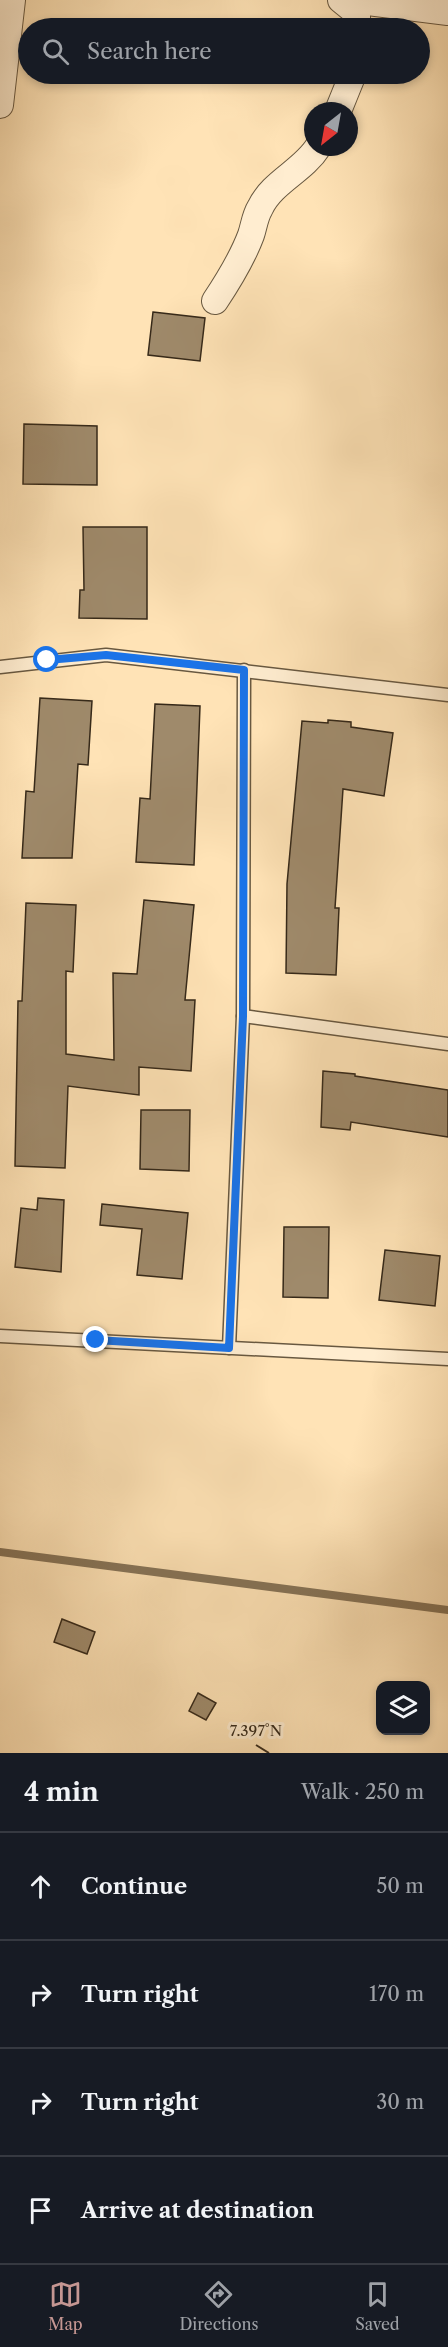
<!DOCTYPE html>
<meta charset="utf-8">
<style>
:root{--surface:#171b24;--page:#20242c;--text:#f1f3f6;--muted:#9ea1a6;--line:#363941;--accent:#c59692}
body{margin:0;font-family:"Libre Caslon Text",serif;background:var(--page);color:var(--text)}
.controls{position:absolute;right:18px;bottom:18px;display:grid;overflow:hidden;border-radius:12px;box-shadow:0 3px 9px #0003}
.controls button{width:54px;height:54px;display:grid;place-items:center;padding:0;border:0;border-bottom:2px solid var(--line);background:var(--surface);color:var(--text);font:30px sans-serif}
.compass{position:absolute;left:304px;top:102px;width:54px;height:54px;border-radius:50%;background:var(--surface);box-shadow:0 3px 9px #0003;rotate:211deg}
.stop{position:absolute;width:18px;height:18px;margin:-14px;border:4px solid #1a73e8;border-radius:50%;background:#fff}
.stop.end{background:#1a73e8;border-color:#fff;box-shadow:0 2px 6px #0008}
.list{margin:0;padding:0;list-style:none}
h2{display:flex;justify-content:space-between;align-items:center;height:78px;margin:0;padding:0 24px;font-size:26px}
h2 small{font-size:20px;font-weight:400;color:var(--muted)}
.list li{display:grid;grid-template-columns:39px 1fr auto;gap:18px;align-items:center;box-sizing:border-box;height:108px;padding:0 24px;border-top:2px solid var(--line)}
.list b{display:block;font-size:22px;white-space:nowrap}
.list em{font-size:20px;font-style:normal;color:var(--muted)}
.icon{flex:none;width:33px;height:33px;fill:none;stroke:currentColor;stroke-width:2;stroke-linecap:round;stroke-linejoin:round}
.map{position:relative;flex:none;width:448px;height:1753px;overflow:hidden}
.search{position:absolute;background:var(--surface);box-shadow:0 3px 9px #0003;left:18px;right:18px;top:18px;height:66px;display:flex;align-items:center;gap:15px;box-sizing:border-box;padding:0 21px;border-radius:33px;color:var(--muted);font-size:22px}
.sheet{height:510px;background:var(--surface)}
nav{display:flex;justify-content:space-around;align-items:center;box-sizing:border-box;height:84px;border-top:2px solid var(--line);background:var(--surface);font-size:16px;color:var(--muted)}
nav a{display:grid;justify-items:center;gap:3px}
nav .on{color:var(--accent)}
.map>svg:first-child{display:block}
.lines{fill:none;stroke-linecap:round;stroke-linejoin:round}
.stream{stroke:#867357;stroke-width:8}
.building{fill:#9f8a6b;stroke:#362919;stroke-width:1.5}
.lane-casing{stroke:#685840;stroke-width:15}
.street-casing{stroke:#685840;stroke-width:28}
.lane{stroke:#ffedd0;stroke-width:12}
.street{stroke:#ffedd0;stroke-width:26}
.route{stroke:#1a73e8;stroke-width:8}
.ticks{fill:none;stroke:#362919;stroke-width:2}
.ticks-label{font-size:15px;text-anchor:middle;fill:#362919;stroke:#ffedd0;stroke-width:6;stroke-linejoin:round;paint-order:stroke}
</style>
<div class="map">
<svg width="448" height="1753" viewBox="0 0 448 1753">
<rect width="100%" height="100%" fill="#ffe3b6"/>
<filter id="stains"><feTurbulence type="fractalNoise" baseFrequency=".00333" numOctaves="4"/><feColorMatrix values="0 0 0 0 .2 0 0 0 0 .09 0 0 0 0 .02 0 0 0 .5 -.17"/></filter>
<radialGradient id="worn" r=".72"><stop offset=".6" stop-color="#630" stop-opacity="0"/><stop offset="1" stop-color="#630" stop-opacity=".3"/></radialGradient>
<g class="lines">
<path class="stream" d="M0,1552l448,58"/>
</g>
<g class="building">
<path d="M153,312l52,6 -5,43 -52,-6z"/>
<path d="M24,424l73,2v59l-74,-1z"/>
<path d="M83,527h64v92l-68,-1 1,-28h4z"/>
<path d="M40,698l52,3 -4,64 -10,-1 -6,94h-50l4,-67 8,1z"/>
<path d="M155,704l45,2 -6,159 -58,-3 4,-64 10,1z"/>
<path d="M328,720l23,2v5l42,6 -9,63 -41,-7 -8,119h4l-3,67 -50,-2 1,-89 15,-163 26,2z"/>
<path d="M144,900l50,5 -9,95h10l-4,71 -52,-4v28l-71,-9 -3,82 -50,-2 3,-165h4l4,-98 50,2 -3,67 -7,-1v83l48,6 -1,-87 24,1z"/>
<path d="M323,1071l32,3v2l93,14v47l-97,-15 -1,8 -29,-3z"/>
<path d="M141,1110h49l-1,61 -49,-2z"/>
<path d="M38,1198l26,2 -3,72 -46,-5 6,-59 16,2z"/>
<path d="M102,1204l86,9 -6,66 -45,-4 5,-46 -42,-4z"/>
<path d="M284,1227h45l-1,71 -45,-1z"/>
<path d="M385,1250l55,6 -5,50 -56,-6z"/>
<path d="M62,1619l33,13 -8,22 -33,-12z"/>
<path d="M198,1693l18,10 -10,17 -17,-9z"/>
</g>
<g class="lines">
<defs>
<g id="lane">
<path d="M0,667l106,-12 342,40"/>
<path d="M243,1016l205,28"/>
<path d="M0,1336l448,23"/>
<path d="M229,1348l14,-332 1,-346"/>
</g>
<g id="street">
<path d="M341,0l16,13v15"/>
<path d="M352,0l96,12"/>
<path d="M0,105l12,-105"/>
<path d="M338,111l15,-37"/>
<path d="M215,301c14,-21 27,-42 36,-66 3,-9 4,-19 9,-27 12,-26 43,-37 58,-61"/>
</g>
</defs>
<use href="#lane" class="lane-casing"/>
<use href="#street" class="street-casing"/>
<use href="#lane" class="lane"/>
<use href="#street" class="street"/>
</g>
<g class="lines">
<path class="route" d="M47,660l59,-5 138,15 -1,346 -14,332 -133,-8"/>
</g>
<path class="ticks" d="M256,1745l13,8"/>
<g class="ticks-label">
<text x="256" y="1736">7.397°N</text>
</g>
<rect width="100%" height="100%" filter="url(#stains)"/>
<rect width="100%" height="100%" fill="url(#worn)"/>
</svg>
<div class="controls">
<button><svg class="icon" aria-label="layers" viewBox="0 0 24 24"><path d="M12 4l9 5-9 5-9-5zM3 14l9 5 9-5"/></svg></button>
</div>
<svg class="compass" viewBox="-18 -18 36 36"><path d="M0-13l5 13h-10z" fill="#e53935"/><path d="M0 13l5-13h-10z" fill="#9ea1a6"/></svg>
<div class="stop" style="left:47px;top:660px"></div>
<div class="stop end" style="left:96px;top:1340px"></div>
<div class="search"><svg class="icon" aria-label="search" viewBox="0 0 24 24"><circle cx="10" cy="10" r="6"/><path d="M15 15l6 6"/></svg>Search here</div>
</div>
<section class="sheet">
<h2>4 min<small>Walk · 250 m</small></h2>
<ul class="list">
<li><svg class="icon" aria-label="ahead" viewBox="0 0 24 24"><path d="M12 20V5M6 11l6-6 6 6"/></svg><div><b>Continue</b></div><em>50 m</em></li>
<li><svg class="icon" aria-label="right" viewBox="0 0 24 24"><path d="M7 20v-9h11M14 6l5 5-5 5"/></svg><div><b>Turn right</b></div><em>170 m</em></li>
<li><svg class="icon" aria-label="right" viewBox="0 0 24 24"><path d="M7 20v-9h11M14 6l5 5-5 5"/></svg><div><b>Turn right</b></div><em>30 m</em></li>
<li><svg class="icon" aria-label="arrive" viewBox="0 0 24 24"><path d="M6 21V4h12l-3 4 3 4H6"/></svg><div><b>Arrive at destination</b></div></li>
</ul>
</section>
<nav>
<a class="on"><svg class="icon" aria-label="map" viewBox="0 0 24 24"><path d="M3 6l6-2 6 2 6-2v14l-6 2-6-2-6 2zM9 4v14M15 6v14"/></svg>Map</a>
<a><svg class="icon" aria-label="directions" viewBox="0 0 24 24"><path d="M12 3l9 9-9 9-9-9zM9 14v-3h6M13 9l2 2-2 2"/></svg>Directions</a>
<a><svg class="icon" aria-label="saved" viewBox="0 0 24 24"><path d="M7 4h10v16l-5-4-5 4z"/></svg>Saved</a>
</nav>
